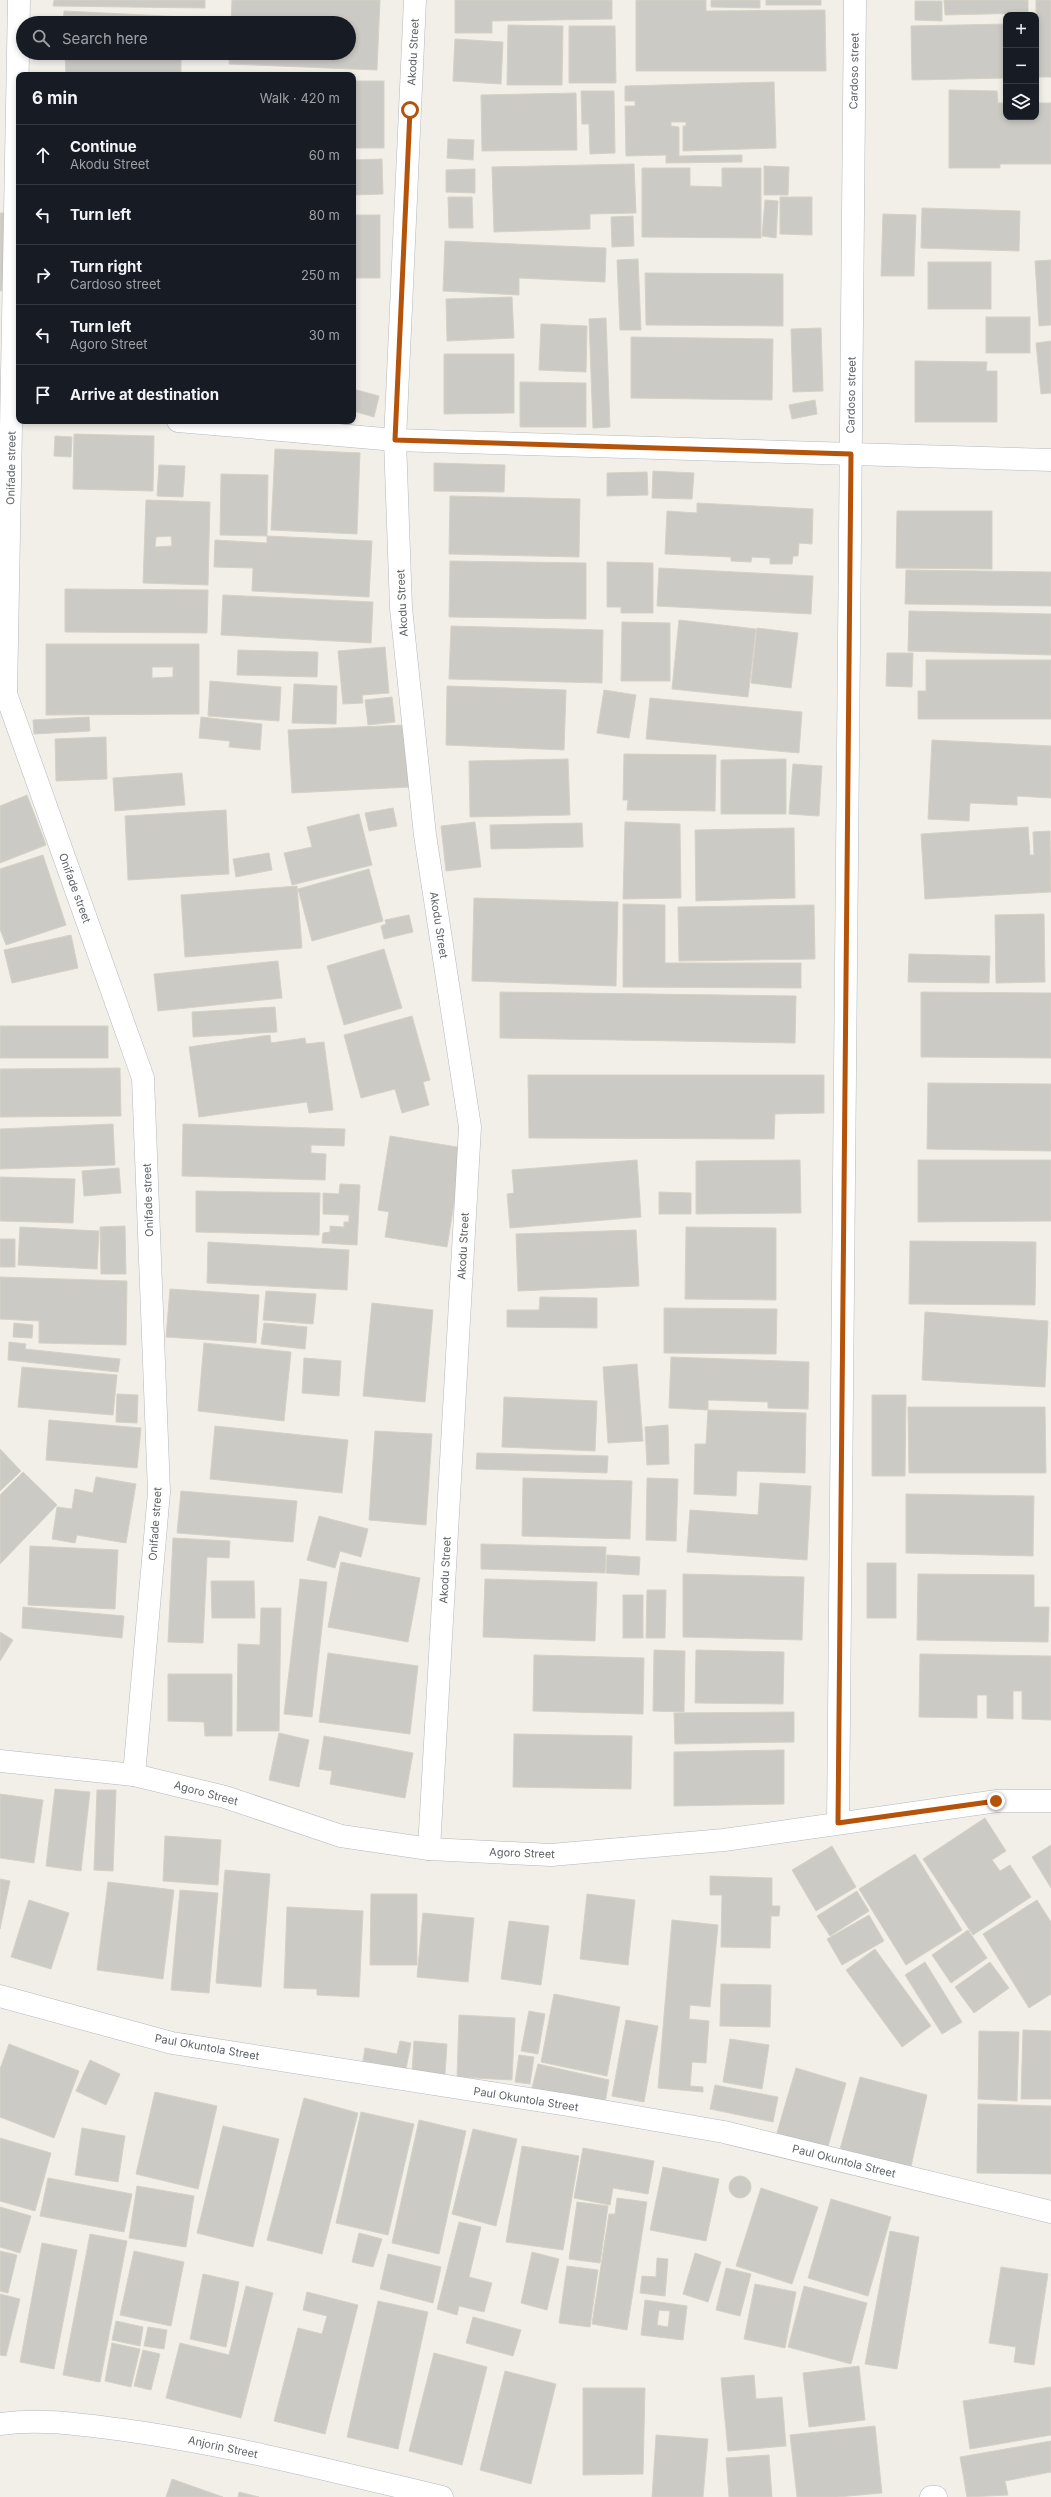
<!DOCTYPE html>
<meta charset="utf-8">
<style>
:root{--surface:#171b24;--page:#20242c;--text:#f1f3f6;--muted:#9ea1a6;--line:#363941}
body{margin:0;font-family:Inter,sans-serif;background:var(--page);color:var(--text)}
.controls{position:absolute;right:12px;top:12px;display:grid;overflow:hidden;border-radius:8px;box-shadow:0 2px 6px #0003}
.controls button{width:36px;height:36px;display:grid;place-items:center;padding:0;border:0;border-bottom:1px solid var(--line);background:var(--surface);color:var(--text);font:20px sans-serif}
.stop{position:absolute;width:12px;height:12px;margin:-9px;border:3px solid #b45309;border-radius:50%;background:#fff}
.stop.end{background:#b45309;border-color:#fff;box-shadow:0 1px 4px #0008}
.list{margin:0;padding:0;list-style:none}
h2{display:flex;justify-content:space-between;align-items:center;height:52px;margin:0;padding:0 16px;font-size:17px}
h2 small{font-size:13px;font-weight:400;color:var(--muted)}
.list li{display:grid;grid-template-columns:26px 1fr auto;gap:12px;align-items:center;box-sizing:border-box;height:60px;padding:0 16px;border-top:1px solid var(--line)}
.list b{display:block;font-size:15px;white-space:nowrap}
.list p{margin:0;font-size:13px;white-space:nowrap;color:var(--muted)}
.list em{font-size:13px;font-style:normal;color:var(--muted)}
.icon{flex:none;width:22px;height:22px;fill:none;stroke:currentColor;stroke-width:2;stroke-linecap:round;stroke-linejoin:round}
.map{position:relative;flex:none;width:1051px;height:2497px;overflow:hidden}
.search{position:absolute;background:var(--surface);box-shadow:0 2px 6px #0003;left:16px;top:16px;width:340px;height:44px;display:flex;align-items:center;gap:10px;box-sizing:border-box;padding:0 14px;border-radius:22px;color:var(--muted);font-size:15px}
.panel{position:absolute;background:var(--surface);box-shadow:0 2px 6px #0003;left:16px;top:72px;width:340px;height:352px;border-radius:8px}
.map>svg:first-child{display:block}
.building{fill:#cccac5;stroke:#d6d1c6;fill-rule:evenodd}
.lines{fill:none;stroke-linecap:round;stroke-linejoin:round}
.minor-casing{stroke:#b5b8bc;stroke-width:23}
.minor{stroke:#fff;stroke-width:22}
.route{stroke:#b45309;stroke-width:5}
.labels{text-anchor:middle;stroke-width:4;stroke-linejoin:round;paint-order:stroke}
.street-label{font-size:11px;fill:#5f6368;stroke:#fff}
</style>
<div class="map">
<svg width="1051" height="2497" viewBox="0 0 1051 2497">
<rect width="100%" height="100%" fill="#f1efe8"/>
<g class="building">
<path d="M54,0h151v8l-152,-2z"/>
<path d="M232,0h148l-3,70 -148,-6 1,-11h119v-30h-118z"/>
<path d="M455,0h157v19l-120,2v12h-37z"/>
<path d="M636,0h70v11l119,-1 1,61h-190z"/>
<path d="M711,0h49v8l-49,-1z"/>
<rect x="766" y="0" width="55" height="5"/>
<path d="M944,0h84v13l-83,2z"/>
<rect x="1036" y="0" width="15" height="77"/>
<path d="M915,1h27v20l-27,-1z"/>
<path d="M64,11l160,8 -1,4h-160z"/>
<path d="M1006,24v54l-94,2 -1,-54z"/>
<path d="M508,25l55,1 -1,59h-55z"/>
<path d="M569,26h46l1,57h-47z"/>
<path d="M455,39l48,3 -2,42 -48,-3z"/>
<path d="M65,55h116v20h-115z"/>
<rect x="353" y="81" width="31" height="67"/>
<path d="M774,82l2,66 -93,3v-25h3v-4h-15v4l8,1v29l63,-1v7l-76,1v-8l-40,1 -1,-50h10v-5h-10v-15z"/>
<path d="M949,90l48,1 1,12h8v14h30v-14h15v61h-51v4h-51z"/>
<path d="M581,91h33l1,62 -25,1 -1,-30h-7z"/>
<path d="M576,93l1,57 -95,1 -1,-56z"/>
<path d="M448,139l26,1 -1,20 -26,-2z"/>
<path d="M382,159l1,35 -30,1v-35z"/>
<path d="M634,164l2,49 -46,1v15l-96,3 -2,-65z"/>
<path d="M764,166l25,1 -1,28h-24z"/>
<path d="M642,168h48v18l32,1v-19h39v70l-119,-1z"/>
<path d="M475,169v24l-29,-1v-22z"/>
<path d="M448,197h24l1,31h-24z"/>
<path d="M780,197h32v38l-32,-1z"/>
<path d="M765,200l13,1 -2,37 -14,-2z"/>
<path d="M922,208l98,3 -1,40 -98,-3z"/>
<path d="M0,213h4l4,77 -8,1z"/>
<path d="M883,214l33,1 -2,61h-33z"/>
<rect x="353" y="215" width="27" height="63"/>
<path d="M633,216l1,30 -22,1 -1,-30z"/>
<path d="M445,241l161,7 -1,34 -86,-4v17l-76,-4z"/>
<path d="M638,259l3,71h-21l-3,-70z"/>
<path d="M1051,260v65l-12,1 -4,-65z"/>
<rect x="928" y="262" width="63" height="47"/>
<path d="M645,273l138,1v52l-137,-1z"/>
<path d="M512,297l2,41 -67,3 -1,-42z"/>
<rect x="986" y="317" width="44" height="36"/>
<path d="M606,318l4,109 -17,1 -4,-109z"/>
<path d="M541,324l46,2 -1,46 -47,-2z"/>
<path d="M821,328l2,63 -30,1 -2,-63z"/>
<path d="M631,337l142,2 -1,61 -141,-2z"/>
<path d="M1051,341v52l-10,1 -5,-51z"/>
<path d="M444,354h70v59l-70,1z"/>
<path d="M915,361l72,1 -1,9h11v51h-82z"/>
<path d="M520,382l66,1v44h-66z"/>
<path d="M353,389l26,7 -5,21 -21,-6z"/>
<path d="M815,400l2,14 -25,5 -3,-14z"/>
<path d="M74,434l80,2 -1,55 -80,-2z"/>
<path d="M55,436l17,1 -1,20 -17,-1z"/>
<path d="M275,449l85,4 -3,81 -86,-4z"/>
<path d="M434,463l71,2 -1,27 -70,-1z"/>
<path d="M159,465l26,1 -2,31 -26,-1z"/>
<path d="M653,471l41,2 -2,26 -40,-1z"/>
<path d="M647,472l1,23 -41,1v-23z"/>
<path d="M221,474l47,1 -1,61 -47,-1z"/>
<path d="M450,496l130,3 -1,58 -130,-3z"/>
<path d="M146,500l64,2 -2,83 -65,-2zM171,536l1,10 -17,1 1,-10z"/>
<path d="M697,503l116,6 -1,35 -13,-1 -1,13h-5l-1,8h-22v-6l-18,-1 -1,5 -20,-1v-4l-66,-3 2,-43 30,2z"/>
<path d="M897,511h95v58l-96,-1z"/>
<path d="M267,536l105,5 -3,56 -117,-6 1,-23 -39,-1 1,-27 52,3z"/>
<path d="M450,561l136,2v56l-137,-2z"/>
<path d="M607,562l46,1v50h-32v-6h-14z"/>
<path d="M659,568l154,8 -2,38 -154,-8z"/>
<path d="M906,570l145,2v34l-146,-2z"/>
<path d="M65,589l143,1 -1,43 -142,-1z"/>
<path d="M223,595l150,7 -2,41 -150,-8z"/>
<path d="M909,611l142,3v41l-143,-4z"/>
<path d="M679,620l77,9 -8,68 -76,-8z"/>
<path d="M622,622l48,1v58h-49z"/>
<path d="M451,626l152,4 -1,53 -153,-4z"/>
<path d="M757,628l41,5 -7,55 -40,-5z"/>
<path d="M46,644h153v70l-153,1zM152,667h21v10l-21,1z"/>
<path d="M385,647l4,46 -27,2 1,8 -20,1 -5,-53z"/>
<path d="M238,650l80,2 -1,25 -80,-2z"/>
<path d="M887,653h26l-1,34 -26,-1z"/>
<path d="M926,660h125v59h-133v-28h8z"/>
<path d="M210,681l71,6 -2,34 -71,-5z"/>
<path d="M294,684l43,2 -1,38 -44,-1z"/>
<path d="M447,686l119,4 -2,60 -118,-5z"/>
<path d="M604,690l32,5 -7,43 -32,-5z"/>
<path d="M392,697l3,25 -27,3 -3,-25z"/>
<path d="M650,698l152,14 -3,41 -153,-14z"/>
<path d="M89,717l1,14 -56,3 -1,-14z"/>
<path d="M201,717l61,7 -2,26 -31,-3 1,-6 -31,-3z"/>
<path d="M406,725l3,62 -117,6 -4,-63z"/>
<path d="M106,737l1,42 -51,2 -1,-42z"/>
<path d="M932,740l119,6v52l-34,-2v9l-47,-2 -1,18 -41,-2z"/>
<path d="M624,754l92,1 -1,56 -88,-1 1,-10h-5z"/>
<path d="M568,759l2,56 -100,2 -1,-56z"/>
<path d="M786,759v55h-65v-54z"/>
<path d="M793,764l29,2 -3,50 -30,-2z"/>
<path d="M182,773l3,32 -70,6 -2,-33z"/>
<path d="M27,795l19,50 -46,18v-57z"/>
<path d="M393,808l4,18 -28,5 -4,-18z"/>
<path d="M226,810l3,64 -101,6 -3,-64z"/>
<path d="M359,814l13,51 -80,20 -8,-32 28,-6 -5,-20z"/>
<path d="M475,822l6,45 -35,4 -5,-45z"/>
<path d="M625,822l55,2 1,74 -58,1z"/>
<path d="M582,823l1,24 -92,2 -1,-24z"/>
<path d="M1028,827l2,28h4l-1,-23 17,-1 1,61 -126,7 -4,-65z"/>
<path d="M794,828l1,70 -99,3 -1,-71z"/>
<path d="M269,853l3,17 -36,7 -3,-18z"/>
<path d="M43,855l23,70 -60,20 -6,-16v-60z"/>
<path d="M369,869l14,52 -71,20 -14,-52z"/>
<path d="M297,886l5,62 -117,9 -4,-62z"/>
<path d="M474,898l144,4 -2,84 -144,-5z"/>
<path d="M623,904l42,1v58h136v25l-178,-1z"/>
<path d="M814,905l1,54 -136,2 -1,-54z"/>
<path d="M1044,914l1,68 -49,1 -1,-68z"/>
<path d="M409,915l4,17 -29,7 -3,-13 5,-2 -1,-4z"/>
<path d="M71,935l7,33 -66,15 -8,-33z"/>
<path d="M384,949l18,59 -58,17 -17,-59z"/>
<path d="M909,954l81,2 -1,27 -81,-1z"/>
<path d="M278,961l4,37 -124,13 -4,-37z"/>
<path d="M500,992l296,4 -1,47 -295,-5z"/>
<path d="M921,992l130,1v65l-130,-1z"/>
<path d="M275,1007l2,25 -84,5 -1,-25z"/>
<path d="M412,1016l18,64 -7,2 6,23 -27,8 -7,-24 -34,9 -17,-63z"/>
<rect x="0" y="1026" width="108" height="32"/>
<path d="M270,1035l1,8 34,-5 1,6 18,-2 9,68 -24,3 -2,-11 -108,15 -10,-70z"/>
<path d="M120,1068l1,48 -121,1v-48z"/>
<path d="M528,1075h296v38l-49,1 -1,25 -245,-1z"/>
<path d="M928,1083l123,1v67l-124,-2z"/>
<path d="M113,1124l2,41 -115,4v-40z"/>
<path d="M183,1124l162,5 -1,17 -33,-1v8l15,1 -1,26 -143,-4z"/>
<path d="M390,1136l73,12 -16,99 -62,-10 4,-25 -11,-2z"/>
<path d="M637,1160l4,57 -131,11 -3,-34 7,-1 -2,-23z"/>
<path d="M800,1160l1,53 -105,1v-53z"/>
<path d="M918,1160h133v61l-133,1z"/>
<path d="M119,1168l2,25 -37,3 -2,-25z"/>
<path d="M0,1177l75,2 -2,44 -73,-2z"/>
<path d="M340,1184l20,1 -3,60 -35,-2 1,-10 7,-1v-6l14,1v-5h5v-7l-26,-1v-21l16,1z"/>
<path d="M196,1191l124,2 -1,42 -123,-3z"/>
<path d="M659,1192l32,1v21h-32z"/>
<path d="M125,1226l1,48h-25l-1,-47z"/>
<path d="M20,1227l79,4 -2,38 -79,-4z"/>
<path d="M686,1227l90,1v72l-91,-1z"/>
<path d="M636,1230l3,56 -121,5 -2,-57z"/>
<rect x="0" y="1239" width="15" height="28"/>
<path d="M910,1241l126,1 -1,63 -126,-1z"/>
<path d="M208,1242l141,8 -2,40 -140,-7z"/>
<path d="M0,1277l127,4 -1,64 -87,-2v-22l-39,-2z"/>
<path d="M170,1289l89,6 -3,48 -90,-6z"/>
<path d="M266,1291l50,3 -3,30 -50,-4z"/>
<path d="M540,1297l57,1v30l-90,-1v-17h32z"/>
<path d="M372,1303l61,7 -8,92 -62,-6z"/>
<path d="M664,1308l113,1 -1,45 -112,-1z"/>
<path d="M925,1312l123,9 -3,66 -123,-7z"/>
<path d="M14,1323l19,2 -1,13 -19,-1z"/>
<path d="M264,1323l43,4 -2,22 -44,-5z"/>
<path d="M9,1342l17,2 -1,5 95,10 -2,13 -110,-12z"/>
<path d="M204,1343l87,9 -7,69 -86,-10z"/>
<path d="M671,1357l138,5 -1,47 -40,-1v-6l-60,-2v10l-39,-2z"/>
<path d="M304,1358l37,3 -2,35 -37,-3z"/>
<path d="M637,1364l6,77 -35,2 -5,-76z"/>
<path d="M22,1367l95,8 -4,40 -95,-8z"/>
<path d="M117,1394l21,1 -1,28 -21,-1z"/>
<path d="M872,1395h34l-1,81h-33z"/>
<path d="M504,1397l93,4 -2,50 -93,-4z"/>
<path d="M908,1407h137l1,66h-137z"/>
<path d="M708,1410l98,3 -1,60 -68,-2 -1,25 -42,-2 1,-50h11z"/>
<path d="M49,1420l92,8 -4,40 -91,-8z"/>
<path d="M668,1425l1,39 -22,1 -2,-38z"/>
<path d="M215,1426l133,14 -6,53 -132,-14z"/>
<path d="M375,1431l57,3 -6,91 -57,-5z"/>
<path d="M0,1449l21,22 -21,20z"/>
<path d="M477,1453l131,3 -1,17 -131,-4z"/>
<path d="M23,1472l34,33 -57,59v-69z"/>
<path d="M96,1477l40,7 -10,59 -49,-8 -2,8 -23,-4 5,-32 15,2 3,-20 18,4z"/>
<path d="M523,1478l109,3 -2,58 -108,-3z"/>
<path d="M647,1478l31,1 -2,62 -30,-1z"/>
<path d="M760,1483l51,3 -4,74 -120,-8 3,-42 68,5z"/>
<path d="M181,1491l116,10 -4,41 -116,-9z"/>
<path d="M906,1494l128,2 -1,60 -127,-3z"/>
<path d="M319,1516l49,13 -7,28 -21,-6 -5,17 -28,-8z"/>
<path d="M173,1538l57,3 -1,17 -22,-1 -4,86 -35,-1z"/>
<path d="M481,1544l125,3 -1,26 -124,-4z"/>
<path d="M30,1546l88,4 -3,59 -87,-4z"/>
<path d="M607,1555l33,2 -1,18 -33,-2z"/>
<path d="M341,1562l79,16 -12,64 -80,-15z"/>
<rect x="867" y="1563" width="29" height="55"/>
<path d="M683,1574l121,3 -2,63 -119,-3z"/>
<path d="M918,1574l116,1v32h15l-1,35 -131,-2z"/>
<path d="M300,1579l27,3 -15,135 -28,-3z"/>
<path d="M485,1579l112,3 -2,59 -112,-4z"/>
<path d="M211,1581h43l1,37h-43z"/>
<path d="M647,1590h19l-1,48h-19z"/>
<rect x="623" y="1595" width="20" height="43"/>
<path d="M23,1607l101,9 -2,22 -100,-10z"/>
<path d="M261,1608h20l-2,123h-42l1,-87 22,1z"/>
<path d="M0,1632l13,8 -13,21z"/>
<path d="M654,1650l31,1 -1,61 -31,-1z"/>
<path d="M696,1650l88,2 -1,52 -88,-1z"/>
<path d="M328,1653l90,13 -8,68 -91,-12z"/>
<path d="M920,1654l131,2v64l-29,-1v-28h-9v28l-26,-1v-23h-10v23l-58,-1z"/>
<path d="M534,1655l110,3 -1,56 -110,-3z"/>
<path d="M168,1674h64v62h-27l-1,-14 -36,-1z"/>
<path d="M794,1712v30l-119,2 -1,-31z"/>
<path d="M279,1733l30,7 -10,47 -30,-7z"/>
<path d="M514,1734l118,2 -1,53 -118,-2z"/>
<path d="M324,1736l89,17 -8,45 -75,-14 2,-13 -13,-2z"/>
<path d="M784,1750v54l-110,2v-54z"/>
<path d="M55,1789l35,3 -9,79 -35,-5z"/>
<path d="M97,1790h19l-3,81 -19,-1z"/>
<path d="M0,1794l43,6 -9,63 -34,-5z"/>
<path d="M985,1818l21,33 -14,9 8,11 10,-6 21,32 -58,38 -50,-76z"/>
<path d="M165,1836l56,4 -3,45 -55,-4z"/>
<path d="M1051,1845v43l-19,-31z"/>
<path d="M832,1846l24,41 -40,24 -24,-41z"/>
<path d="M915,1854l47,76 -56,35 -47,-76z"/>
<path d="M225,1870l45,4 -9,113 -45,-4z"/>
<path d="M710,1876l62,2v28h8l-1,10h-8l-1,32 -49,-1 1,-52h-12z"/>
<path d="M0,1879l10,2 -10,48z"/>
<path d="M108,1882l66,8 -11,89 -66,-9z"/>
<path d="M180,1890l38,3 -9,100 -38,-3z"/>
<path d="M857,1891l12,20 -39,25 -13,-20z"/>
<path d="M371,1894h46v71h-47z"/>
<path d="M587,1894l48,6 -7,65 -48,-6z"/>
<path d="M29,1900l40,13 -18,56 -40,-12z"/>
<path d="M1037,1900l14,22v72l-22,14 -46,-74z"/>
<path d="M287,1907l76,4 -4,86 -42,-2v-6l-33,-1z"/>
<path d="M423,1913l51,5 -6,64 -51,-5z"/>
<path d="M869,1915l15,26 -42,24 -15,-26z"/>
<path d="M672,1920l46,5 -8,82 -20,-2 -1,14 20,2 -3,42 -14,-1 -2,24 13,1v5l-45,-4z"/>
<path d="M509,1921l40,5 -8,59 -40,-6z"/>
<path d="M968,1930l19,28 -36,25 -19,-28z"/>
<path d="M875,1949l56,77 -29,21 -56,-77z"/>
<path d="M925,1962l37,60 -20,12 -37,-59z"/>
<path d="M990,1962l19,26 -35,25 -19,-26z"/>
<path d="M721,1984l50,1 -1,42 -50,-1z"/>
<path d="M554,1994l66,13 -13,69 -66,-14z"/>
<path d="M529,2011l16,3 -7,40 -17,-3z"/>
<path d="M459,2015l56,3 -3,62 -55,-3z"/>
<path d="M626,2020l32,6 -14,76 -32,-6z"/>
<path d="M1023,2030l28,1v68h-30z"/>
<path d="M979,2031l40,1 -2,69 -39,-2z"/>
<path d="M730,2039l39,6 -7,44 -39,-7z"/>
<path d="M400,2041l11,2 -5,26 -43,-8 2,-13 32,6z"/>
<path d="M414,2041l33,3 -2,30 -33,-2z"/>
<path d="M9,2044l70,27 -25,67 -54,-21v-48z"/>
<path d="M519,2055l15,2 -4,27 -15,-2z"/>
<path d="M90,2060l30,14 -14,31 -30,-14z"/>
<path d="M538,2064l71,16 -4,23 -73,-15z"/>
<path d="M796,2068l50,15 -19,67 -51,-14z"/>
<path d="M860,2077l67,18 -17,76 -71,-18z"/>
<path d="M715,2085l63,12 -5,25 -63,-13z"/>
<path d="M155,2092l62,14 -19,83 -62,-15z"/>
<path d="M304,2098l54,15 -36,141 -55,-14z"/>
<path d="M978,2104l73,2v68l-74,-1z"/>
<path d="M361,2112l53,12 -26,111 -52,-12z"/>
<path d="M419,2120l47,11 -27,123 -47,-11z"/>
<path d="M223,2126l56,13 -26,108 -56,-14z"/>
<path d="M82,2128l43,8 -7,46 -43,-7z"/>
<path d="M473,2129l44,10 -21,87 -44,-12z"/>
<path d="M0,2138l51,15 -16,58 -35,-10z"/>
<path d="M522,2146l57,10 -16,94 -57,-8z"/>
<path d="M583,2148l71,13 -6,33 -35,-6 -3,17 -36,-7z"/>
<path d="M663,2167l56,12 -13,62 -56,-11z"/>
<circle cx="740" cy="2187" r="11"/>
<path d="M48,2178l84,16 -8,38 -84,-16z"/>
<path d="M137,2186l57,10 -8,51 -57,-9z"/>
<path d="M761,2188l57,19 -26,77 -56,-18z"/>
<path d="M617,2198l30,4 -20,128 -35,-6 17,-110h6z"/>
<path d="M831,2199l60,18 -23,79 -60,-18z"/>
<path d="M577,2202l31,4 -8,57 -31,-4z"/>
<path d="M0,2207l31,9 -11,37 -20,-6z"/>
<path d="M459,2222l22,5 -12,50 23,6 -8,29 -25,-6 -2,9 -20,-6z"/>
<path d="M890,2231l29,6 -22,132 -32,-5z"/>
<path d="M359,2233l23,6 -9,28 -21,-5z"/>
<path d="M90,2234l37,7 -27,141 -37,-7z"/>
<path d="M42,2243l35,7 -23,119 -34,-7z"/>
<path d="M0,2251l17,4 -9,38 -8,-2z"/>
<path d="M134,2251l50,11 -13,64 -51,-11z"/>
<path d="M532,2252l27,7 -12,51 -26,-7z"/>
<path d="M695,2253l26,9 -13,40 -25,-8z"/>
<path d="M388,2254l53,13 -8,36 -53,-14z"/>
<path d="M657,2258l11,1 -3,37 -25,-3 2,-17 14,1z"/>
<path d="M567,2266l31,4 -8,57 -31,-4z"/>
<path d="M1001,2267l47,7 -14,91 -20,-3 2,-15 -27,-4z"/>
<path d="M726,2268l25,6 -11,42 -24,-6z"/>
<path d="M203,2274l36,8 -13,65 -36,-8z"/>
<path d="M755,2284l41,8 -11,56 -41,-9z"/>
<path d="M246,2286l27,7 -32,125 -75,-20 14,-55 49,12z"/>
<path d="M804,2286l63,17 -16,61 -63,-17z"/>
<path d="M307,2292l51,13 -33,129 -51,-13 24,-93 24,6 5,-18 -24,-6z"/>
<path d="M0,2294l20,5 -14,57 -6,-1z"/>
<path d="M645,2300l42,6 -4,34 -42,-5zM659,2310l11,1 -2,16 -11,-2z"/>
<path d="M378,2301l50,11 -30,137 -51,-12z"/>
<path d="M473,2317l48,13 -8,26 -47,-13z"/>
<path d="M116,2321l27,6 -3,19 -28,-6z"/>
<path d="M148,2327l19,3 -3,19 -20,-3z"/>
<path d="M112,2343l28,6 -9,38 -26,-6z"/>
<path d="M143,2350l17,4 -9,36 -17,-4z"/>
<path d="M434,2353l53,14 -25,98 -53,-14z"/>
<path d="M859,2366l6,54 -56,7 -6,-54z"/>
<path d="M505,2371l51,13 -25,100 -51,-14z"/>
<path d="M754,2375l2,24 26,-2 4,49 -58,5 -7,-73z"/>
<path d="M1051,2387v48l-81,14 -7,-48z"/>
<path d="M583,2388h62l-2,86 -60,1z"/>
<path d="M875,2426l7,67 -45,4h-40l-7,-62z"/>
<path d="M656,2435l52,4 -5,58h-51z"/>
<path d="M1051,2441v31l-46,9 3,14 -41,2 -7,-40z"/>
<path d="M769,2455l3,42h-43l-3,-39z"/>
<path d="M172,2479l51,18h-57z"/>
<path d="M239,2492l20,5h-21z"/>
</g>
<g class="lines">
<defs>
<g id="minor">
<path d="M19,0l-13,694 137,384 16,414 -25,283"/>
<path d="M415,0l-20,440 6,168 24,227 45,292 -41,722"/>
<path d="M178,421l217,19 656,20"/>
<path d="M0,1761l134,14 91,22 116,39 88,13 122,6 173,-15 273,-39h54"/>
<path d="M838,1823l17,-1823"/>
<path d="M0,1996l172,47 396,62 156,27 327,80"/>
<path d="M0,2424c42,-6 83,1 124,6 107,15 213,42 318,67"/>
<path d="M931,2497h5"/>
</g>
</defs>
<use href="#minor" class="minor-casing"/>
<use href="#minor" class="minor"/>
</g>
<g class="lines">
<path class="route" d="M410,110l-15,330 456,14 -13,1369 158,-22"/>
</g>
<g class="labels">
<g class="street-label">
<text transform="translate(413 52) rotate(-87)" y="4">Akodu Street</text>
<text transform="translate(854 71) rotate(-89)" y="4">Cardoso street</text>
<text transform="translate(851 395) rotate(-89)" y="4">Cardoso street</text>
<text transform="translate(11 468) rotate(-89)" y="4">Onifade street</text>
<text transform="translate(402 603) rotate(-93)" y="4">Akodu Street</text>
<text transform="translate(75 888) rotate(70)" y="4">Onifade street</text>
<text transform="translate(439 925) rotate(81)" y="4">Akodu Street</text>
<text transform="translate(148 1200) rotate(-92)" y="4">Onifade street</text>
<text transform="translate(463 1246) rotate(-87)" y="4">Akodu Street</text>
<text transform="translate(155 1524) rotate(-86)" y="4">Onifade street</text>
<text transform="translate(445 1570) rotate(-87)" y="4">Akodu Street</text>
<text transform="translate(206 1793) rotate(15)" y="4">Agoro Street</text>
<text transform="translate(522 1853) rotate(2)" y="4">Agoro Street</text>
<text transform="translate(207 2047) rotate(10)" y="4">Paul Okuntola Street</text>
<text transform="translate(526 2099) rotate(9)" y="4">Paul Okuntola Street</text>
<text transform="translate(844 2161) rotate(14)" y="4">Paul Okuntola Street</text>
<text transform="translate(223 2447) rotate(12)" y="4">Anjorin Street</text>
</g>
</g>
</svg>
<div class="controls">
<button>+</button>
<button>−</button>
<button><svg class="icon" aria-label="layers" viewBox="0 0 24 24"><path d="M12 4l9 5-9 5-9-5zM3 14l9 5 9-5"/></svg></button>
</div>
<div class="stop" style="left:410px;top:110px"></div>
<div class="stop end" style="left:996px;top:1801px"></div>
<div class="search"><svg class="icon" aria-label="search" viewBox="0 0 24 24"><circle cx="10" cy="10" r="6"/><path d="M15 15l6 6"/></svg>Search here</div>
<section class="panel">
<h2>6 min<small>Walk · 420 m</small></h2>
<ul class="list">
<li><svg class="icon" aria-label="ahead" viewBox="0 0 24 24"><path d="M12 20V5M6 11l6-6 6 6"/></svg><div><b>Continue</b><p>Akodu Street</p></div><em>60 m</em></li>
<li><svg class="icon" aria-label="left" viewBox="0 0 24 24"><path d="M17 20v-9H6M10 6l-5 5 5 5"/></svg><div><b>Turn left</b></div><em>80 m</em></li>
<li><svg class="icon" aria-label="right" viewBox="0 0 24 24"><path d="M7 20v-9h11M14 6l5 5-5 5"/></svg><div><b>Turn right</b><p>Cardoso street</p></div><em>250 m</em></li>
<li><svg class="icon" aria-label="left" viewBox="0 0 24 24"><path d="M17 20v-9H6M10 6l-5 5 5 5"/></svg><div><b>Turn left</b><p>Agoro Street</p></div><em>30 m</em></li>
<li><svg class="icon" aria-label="arrive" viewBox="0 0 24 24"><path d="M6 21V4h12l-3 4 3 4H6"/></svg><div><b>Arrive at destination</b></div></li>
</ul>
</section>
</div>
